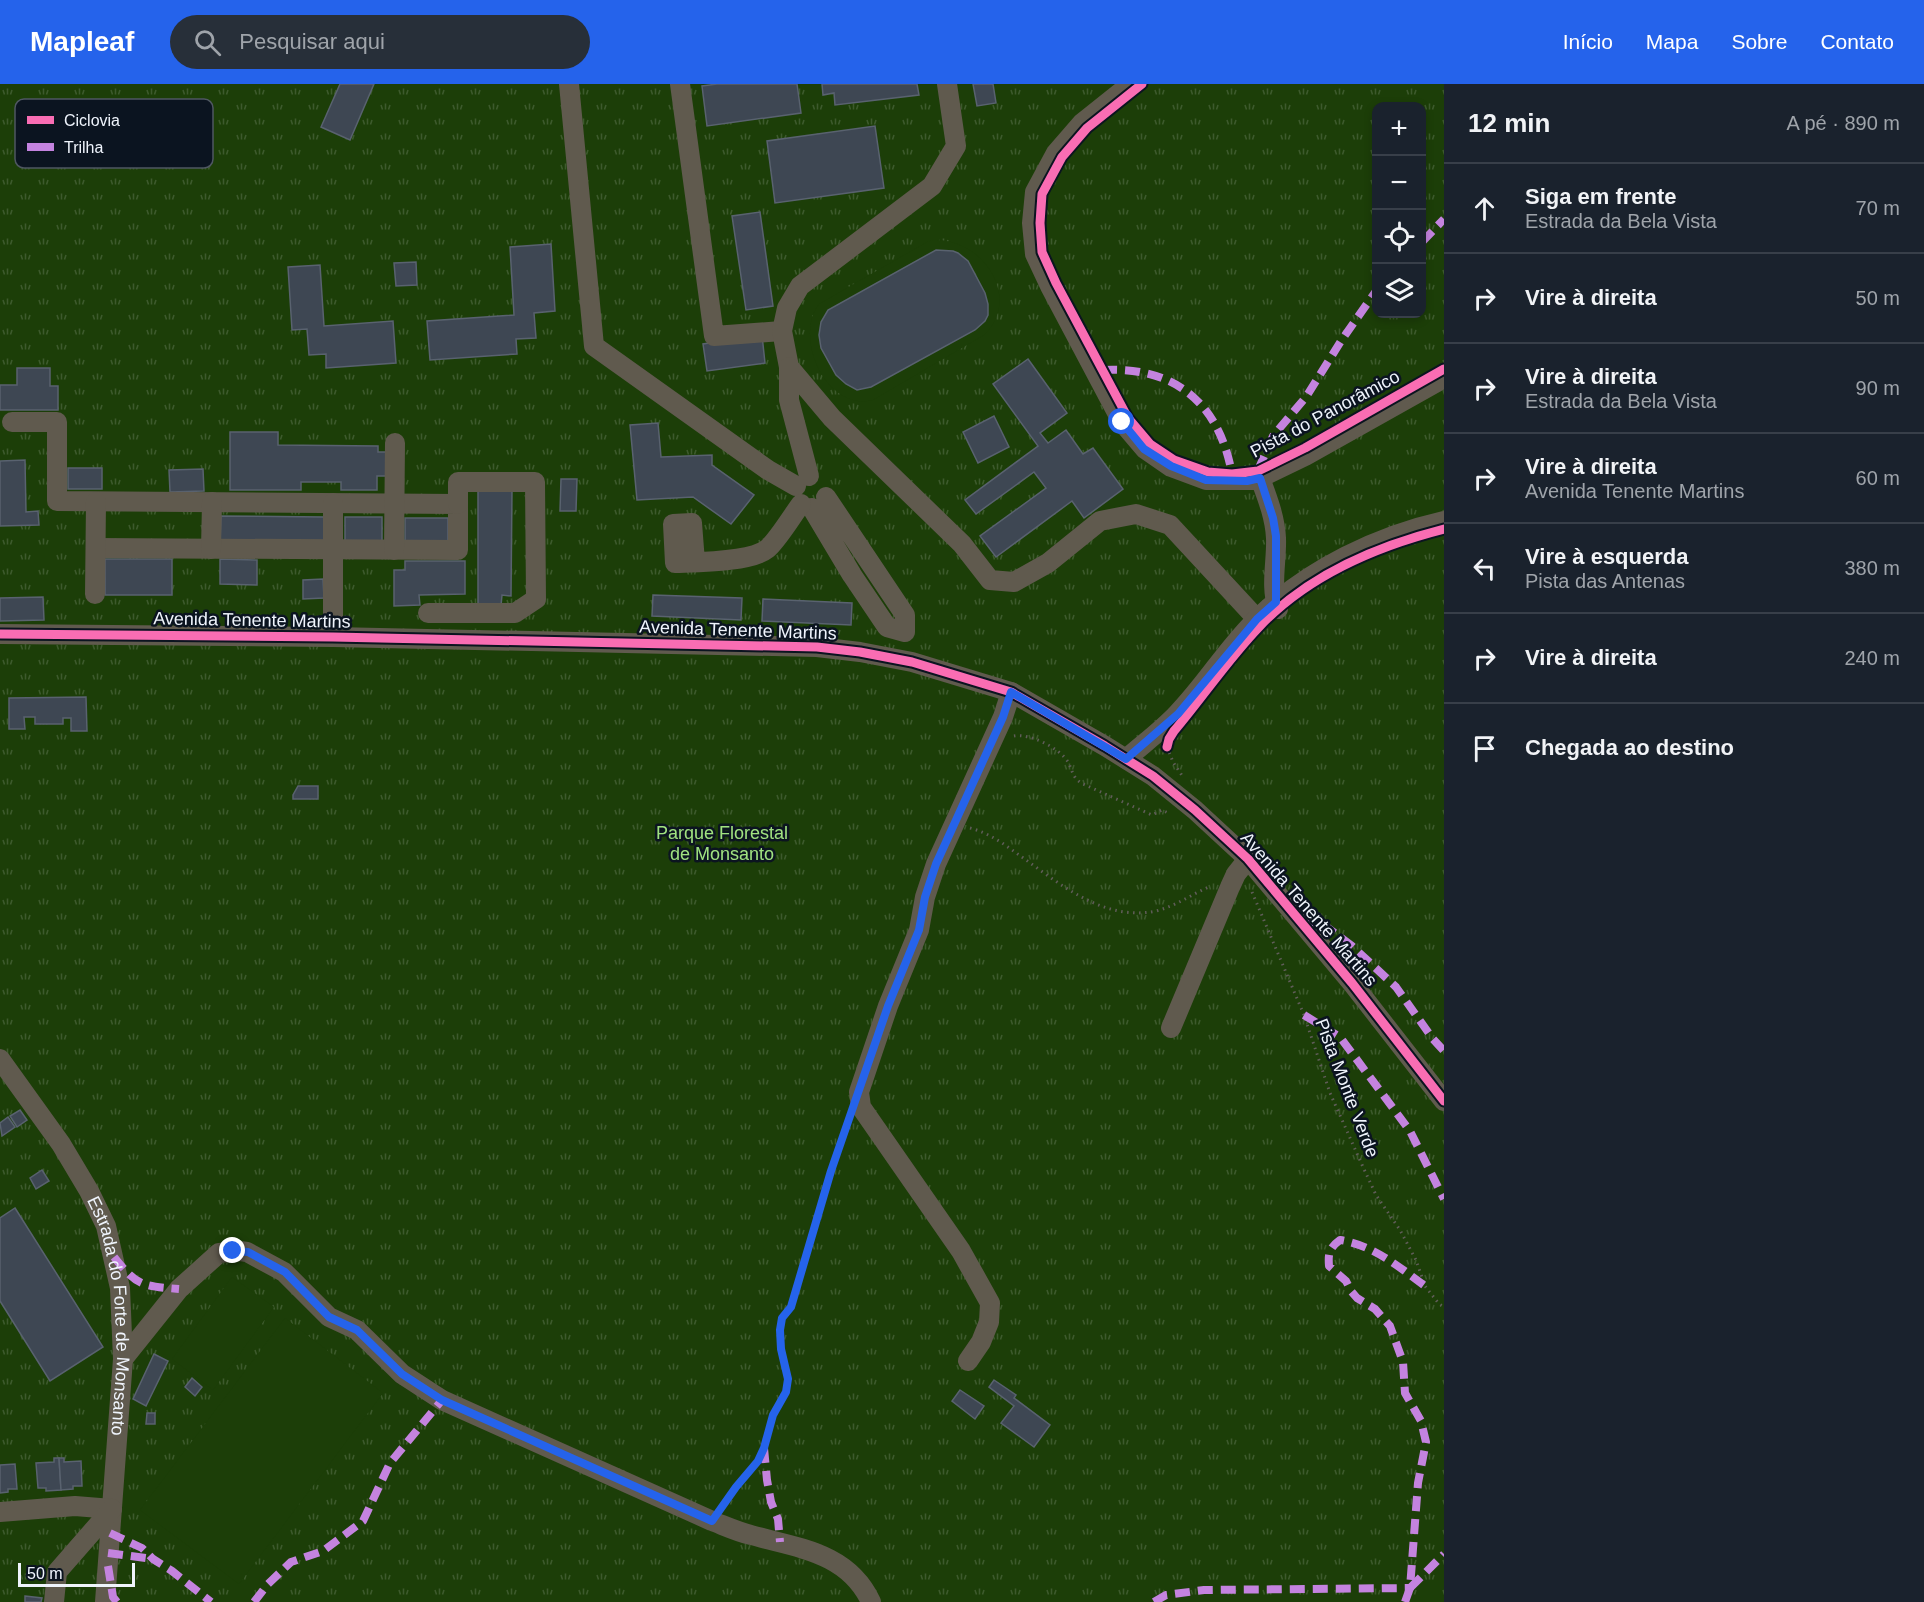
<!DOCTYPE html>
<html lang="pt">
<meta charset="utf-8">
<style>
:root{--surface:#1a222d;--page:#272f39;--text:#f1f3f6;--muted:#9fa4aa;--line:#383f49;--accent:#2563eb}
body{margin:0;font-family:Helvetica,sans-serif;background:var(--page);color:var(--text)}
.controls{position:absolute;right:18px;top:18px;display:grid;overflow:hidden;border-radius:12px;box-shadow:0 3px 9px #0003}
.controls button{width:54px;height:54px;display:grid;place-items:center;padding:0;border:0;border-bottom:2px solid var(--line);background:var(--surface);color:var(--text);font:30px sans-serif}
.scale{position:absolute;left:18px;bottom:15px;width:117px;box-sizing:border-box;padding-left:6px;border:3px solid #eff4fc;border-top:0;font-size:16px;line-height:21px;white-space:nowrap;color:#eff4fc;-webkit-text-stroke:4px #0b1420;paint-order:stroke}
.stop{position:absolute;width:18px;height:18px;margin:-14px;border:4px solid #2563eb;border-radius:50%;background:#fff}
.stop.end{background:#2563eb;border-color:#fff;box-shadow:0 2px 6px #0008}
.list{margin:0;padding:0;list-style:none}
h2{display:flex;justify-content:space-between;align-items:center;height:78px;margin:0;padding:0 24px;font-size:26px}
h2 small{font-size:20px;font-weight:400;color:var(--muted)}
.list li{display:grid;grid-template-columns:39px 1fr auto;gap:18px;align-items:center;box-sizing:border-box;height:90px;padding:0 24px;border-top:2px solid var(--line)}
.list b{display:block;font-size:22px;white-space:nowrap}
.list p{margin:0;font-size:20px;white-space:nowrap;color:var(--muted)}
.list em{font-size:20px;font-style:normal;color:var(--muted)}
.icon{flex:none;width:33px;height:33px;fill:none;stroke:currentColor;stroke-width:2;stroke-linecap:round;stroke-linejoin:round}
.map{position:relative;flex:none;width:1444px;height:1518px;overflow:hidden}
header{display:flex;align-items:center;gap:36px;box-sizing:border-box;height:84px;padding:0 30px;background:var(--accent);color:#fff}
header strong{font-size:28px}
nav{display:flex;gap:33px;margin-inline-start:auto;font-size:21px}
.search{width:420px;height:54px;background:var(--page);display:flex;align-items:center;gap:15px;box-sizing:border-box;padding:0 21px;border-radius:33px;color:var(--muted);font-size:22px}
main{display:flex}
aside{flex:1;background:var(--surface)}
.map>svg:first-child{display:block}
.park{fill:url(#park-tufts);fill-rule:evenodd}
.garden{fill:#1c3e08;fill-rule:evenodd}
.building{fill:#3e4753;stroke:#59626f;stroke-width:1.5}
.lines{fill:none;stroke-linecap:round;stroke-linejoin:round}
.path{stroke:#605d59;stroke-width:3;stroke-dasharray:1.5 4.5;stroke-linecap:butt}
.minor{stroke:#605a4e;stroke-width:20}
.quiet{stroke:#c483df;stroke-width:8;stroke-dasharray:15 8;stroke-linecap:butt}
.cycleway-casing{stroke:#0b1420;stroke-width:13}
.cycleway{stroke:#f96db3;stroke-width:9}
.route{stroke:#2563eb;stroke-width:8}
.labels{text-anchor:middle;stroke-width:5;stroke-linejoin:round;paint-order:stroke}
.street-label{font-size:18px;fill:#eff4fc;stroke:#0b1420}
.park-label{font-size:18px;fill:#a0e280;stroke:#0b1420}
.key{fill:#0b1420;stroke:#4f5762;stroke-width:1.5}
.key-label{font-size:16px;fill:#eff4fc}
</style>
<header>
<strong>Mapleaf</strong>
<div class="search"><svg class="icon" aria-label="search" viewBox="0 0 24 24"><circle cx="10" cy="10" r="6"/><path d="M15 15l6 6"/></svg>Pesquisar aqui</div>
<nav><a>Início</a><a>Mapa</a><a>Sobre</a><a>Contato</a></nav>
</header>
<main>
<div class="map">
<svg width="1444" height="1518" viewBox="0 0 1444 1518">
<defs>
<pattern id="park-tufts" width="24" height="20" patternUnits="userSpaceOnUse" patternTransform="scale(1.5)"><rect width="24" height="20" fill="#1c3e08"/><path d="M3 7l-1-3M5 7V3M7 7l1-3M15 17l-1-3M17 17v-4M19 17l1-3" fill="none" stroke="#3d5a2d"/></pattern>
</defs>
<rect width="100%" height="100%" fill="#222d3c"/>
<path class="park" d="M0,0h1444v1518h-1444zM1376,22h46v208h-46z"/>
<g class="garden">
<path d="M933,156c49,-3 90,58 51,95l-111,65c-46,12 -80,-61 -54,-96l108,-62zM936,166c8,0 17,-1 23,4 14,9 34,45 29,62 -2,6 -8,10 -13,14l-62,-67zM821,264l50,39v1c-29,4 -39,-17 -50,-40z"/>
<path d="M232,1193l42,30 -61,83 -41,-31z"/>
<path d="M285,1234l98,75 -144,191 -99,-74z"/>
</g>
<g class="building">
<path d="M340,0h34l-24,56 -29,-13z"/>
<path d="M717,0h80l4,29 -94,13 -5,-40z"/>
<path d="M822,0h95l2,11 -84,10 -1,-12 -11,2z"/>
<path d="M973,0h20l3,19 -19,3z"/>
<path d="M875,42l9,62 -109,15 -8,-62z"/>
<path d="M760,128l13,94 -27,4 -14,-94z"/>
<path d="M551,160l4,67 -21,2 2,25 -20,1 1,15 -87,6 -3,-39 87,-6 -4,-68z"/>
<path d="M936,166l17,1 5,2 10,8 17,32 3,11v11l-3,6 -10,9 -104,57 -14,3 -11,-6 -10,-9 -15,-27 -2,-13 2,-13 7,-12z"/>
<path d="M416,178l1,23 -21,1 -2,-23z"/>
<path d="M320,181l4,61 69,-5 3,42 -70,5v-14l-17,1 -2,-26 -15,1 -4,-63z"/>
<path d="M762,251l3,28 -58,8 -4,-27z"/>
<path d="M1028,275l39,54 -27,20 8,10 18,-13 17,24 10,-6 30,41 -39,29 -12,-17 -76,56 -16,-21 66,-48 -12,-16 -58,42 -11,-14 73,-54 -45,-62z"/>
<path d="M17,284h33v18h8v24h-58v-25h17z"/>
<path d="M994,332l15,31 -31,16 -15,-31z"/>
<path d="M658,339l3,34 51,-2v10l42,30 -23,29 -38,-27 -56,3 -7,-75z"/>
<path d="M230,348h48v13l100,1v6h11l-1,24h-11v14h-36v-8h-40v8h-71z"/>
<path d="M25,376l1,52 12,-1 1,14 -39,1v-65z"/>
<rect x="68" y="384" width="34" height="21"/>
<path d="M203,385l1,22 -34,1 -1,-22z"/>
<path d="M561,395h16l-1,32h-16z"/>
<path d="M478,405h34l-1,107 -9,-1 -1,11 -23,-1z"/>
<path d="M221,432l104,1v28l-105,-2z"/>
<path d="M345,433h37v26l-37,-1z"/>
<path d="M405,434h43v26l-43,-1z"/>
<rect x="105" y="475" width="67" height="36"/>
<path d="M220,475l37,1v25l-37,-1z"/>
<path d="M405,477h60v33l-46,1 1,10 -26,1v-36h11z"/>
<path d="M323,495l1,19 -21,1v-19z"/>
<path d="M653,511l89,3 -1,22 -89,-4z"/>
<path d="M43,513l1,23 -44,1v-23z"/>
<path d="M763,515l89,4 -1,22 -89,-4z"/>
<path d="M86,613l1,34h-16v-13h-8v6h-28v-7h-11l1,12h-16v-31z"/>
<path d="M298,702h20v13h-25v-4z"/>
<path d="M20,1026l7,10 -10,7 -7,-11z"/>
<path d="M8,1033l7,10 -13,9 -2,-13z"/>
<path d="M42,1086l7,11 -13,8 -6,-11z"/>
<path d="M15,1124l88,139 -53,34 -50,-80v-83z"/>
<path d="M154,1270l14,7 -22,45 -13,-7z"/>
<path d="M192,1294l10,9 -7,9 -10,-9z"/>
<path d="M994,1296l22,15 -2,3 36,27 -16,22 -33,-24 13,-17 -25,-19z"/>
<path d="M960,1306l24,16 -9,13 -23,-18z"/>
<path d="M147,1329h8v11h-9z"/>
<path d="M54,1374h5l2,32 -15,1v-3h-8l-2,-25 18,-1z"/>
<path d="M59,1374h5v4l17,-1 1,25h-9v3l-12,1z"/>
<path d="M15,1380l2,25h-9v3l-8,1v-28z"/>
<path d="M25,1512l17,2 -1,4h-16z"/>
</g>
<g class="lines">
<g class="path">
<path d="M1014,652c15,-3 46,12 54,26 5,9 4,16 15,22l69,31 10,-5 6,3"/>
<path d="M1167,663l6,15 10,15"/>
<path d="M970,744c19,5 34,16 49,27 40,28 84,67 137,56 20,-5 36,-17 55,-25"/>
<path d="M1252,808l52,123 26,78 33,74 13,28 24,35 16,30 9,26 14,18 5,3"/>
<path d="M722,1423l36,-46 6,-13 9,-33 13,-23 2,-13 -7,-30 -1,-19 2,-12 9,-11 40,-136 18,-51"/>
</g>
<g class="minor">
<path d="M569,0l25,262 174,124 28,16"/>
<path d="M680,0l34,252 68,-5"/>
<path d="M947,0l9,62 -24,40 -132,100 -13,22 -5,23 7,36 43,51 130,126 28,36 24,2 34,-19 52,-42 36,-7 34,11 87,94"/>
<path d="M1131,0l-49,39 -26,30 -21,39 -3,31 3,31 15,32 72,136 23,27 26,18 35,13h49l50,-24 139,-78"/>
<path d="M789,283v33l20,76"/>
<path d="M12,338h45v79l401,3v46l-362,-2"/>
<path d="M1260,394c7,19 15,39 16,60 1,22 -6,49 2,71"/>
<path d="M812,424l40,67 35,52 18,5v-17l-79,-118"/>
<path d="M211,465l1,-47"/>
<path d="M394,466l1,-107"/>
<path d="M695,478l-3,-39 -19,1 2,39c23,-1 76,-1 92,-14 10,-8 25,-33 34,-45"/>
<path d="M95,510l1,-92"/>
<path d="M428,529h87l21,-14 -1,-117h-77v22"/>
<path d="M0,550l333,3 484,10 43,5 52,10 99,30 94,54 48,30 42,34 53,49 104,124 92,118"/>
<path d="M333,553v-134"/>
<path d="M1126,675c17,-15 36,-29 51,-45 30,-31 52,-69 83,-98 50,-47 117,-80 184,-95"/>
<path d="M1171,944l59,-141 6,-13 12,-15"/>
<path id="s1" d="M0,975l61,85 28,47 17,35 14,62 3,71 -18,243"/>
<path d="M123,1275l56,-70 40,-36 21,-2 7,1 37,20 45,45 28,13 45,44 40,26 270,121c13,5 26,11 39,14 46,13 97,17 120,67"/>
<path d="M968,1277l13,-19 8,-20 1,-19 -29,-52 -100,-144 -2,-15 29,-86 31,-76 6,-33 11,-33 67,-147 8,-25"/>
<path d="M0,1428l75,-6 37,3"/>
<path d="M54,1518l3,-30 55,-63"/>
</g>
<g class="quiet">
<path d="M1422,158l22,-23"/>
<path d="M1102,286c72,-4 117,32 130,104"/>
<path d="M1258,386l15,-34 33,-39 35,-56 35,-50"/>
<path d="M1300,835l24,6 28,21 44,41 37,52 11,12"/>
<path d="M1304,931l36,22 70,94 34,68"/>
<path d="M114,1173c23,29 28,29 65,32"/>
<path d="M764,1364l3,32 4,22 7,17 2,23"/>
<path d="M110,1449l32,15 11,11 19,12 39,31"/>
<path d="M108,1469l45,6"/>
<path d="M108,1482l5,31 4,5"/>
<path d="M1410,1504l34,-34"/>
<path d="M254,1518l14,-18 23,-22 32,-11 40,-30 27,-58 52,-63"/>
<path d="M1154,1518l12,-7 38,-5 206,-2"/>
<path d="M1405,1518l5,-14 8,-105 8,-41 -5,-21 -16,-28 -2,-31 -13,-36 -15,-17 -18,-11 -6,-7 -5,-10 -17,-15c-1,-12 0,-18 11,-26 33,5 59,27 85,46"/>
</g>
<defs>
<g id="cycleway">
<path d="M1142,0l-55,44 -25,29 -20,37 -2,29 2,29 14,31 72,135 22,26 24,16 34,12 24,2 26,-3 47,-23 139,-79"/>
<path d="M0,550l333,3 484,10 43,5 52,10 99,30 94,54 48,30 42,34 53,49 104,124 92,118"/>
<path d="M1167,663l2,-8 5,-8c28,-33 55,-73 85,-104 48,-51 118,-81 185,-98"/>
</g>
</defs>
<use href="#cycleway" class="cycleway-casing"/>
<use href="#cycleway" class="cycleway"/>
</g>
<g class="lines">
<path class="route" d="M233,1167l15,1 37,20 44,45 28,13 45,44 40,26 270,121 24,-34 22,-26 6,-13 9,-33 13,-23 2,-13 -7,-30 -1,-19 2,-12 9,-11 40,-136 57,-165 31,-76 6,-33 11,-33 67,-147 8,-25 115,67 52,-45 79,-95 19,-17v-66l-3,-18 -13,-40 -13,3 -41,-1 -35,-14 -27,-17 -22,-27"/>
</g>
<g class="labels">
<g class="street-label">
<text transform="translate(1325 330) rotate(-28)" y="6">Pista do Panorâmico</text>
<text transform="translate(252 536) rotate(1)" y="6">Avenida Tenente Martins</text>
<text transform="translate(738 546) rotate(2)" y="6">Avenida Tenente Martins</text>
<text transform="translate(1309 825) rotate(49)" y="6">Avenida Tenente Martins</text>
<text transform="translate(1347 1004) rotate(69)" y="6">Pista Monte Verde</text>
<text dy="6" stroke="none"><textPath href="#s1" startOffset="288">Estrada do Forte de Monsanto</textPath></text>
</g>
<g class="park-label">
<text x="722" y="755">Parque Florestal<tspan x="722" dy="21">de Monsanto</tspan></text>
</g>
</g>
<rect x="15" y="15" width="198" height="69" rx="9" class="key"/>
<rect x="27" y="32" width="27" height="8" fill="#f96db3"/>
<rect x="27" y="59" width="27" height="8" fill="#c483df"/>
<g class="key-label">
<text x="64" y="42">Ciclovia</text>
<text x="64" y="69">Trilha</text>
</g>
</svg>
<div class="controls">
<button>+</button>
<button>−</button>
<button><svg class="icon" aria-label="locate" viewBox="0 0 24 24"><circle cx="12" cy="12" r="6"/><path d="M12 2v4M12 18v4M2 12h4M18 12h4"/></svg></button>
<button><svg class="icon" aria-label="layers" viewBox="0 0 24 24"><path d="M12 4l9 5-9 5-9-5zM3 14l9 5 9-5"/></svg></button>
</div>
<div class="scale">50 m</div>
<div class="stop" style="left:1122px;top:338px"></div>
<div class="stop end" style="left:233px;top:1167px"></div>
</div>
<aside>
<h2>12 min<small>A pé · 890 m</small></h2>
<ul class="list">
<li><svg class="icon" aria-label="ahead" viewBox="0 0 24 24"><path d="M12 20V5M6 11l6-6 6 6"/></svg><div><b>Siga em frente</b><p>Estrada da Bela Vista</p></div><em>70 m</em></li>
<li><svg class="icon" aria-label="right" viewBox="0 0 24 24"><path d="M7 20v-9h11M14 6l5 5-5 5"/></svg><div><b>Vire à direita</b></div><em>50 m</em></li>
<li><svg class="icon" aria-label="right" viewBox="0 0 24 24"><path d="M7 20v-9h11M14 6l5 5-5 5"/></svg><div><b>Vire à direita</b><p>Estrada da Bela Vista</p></div><em>90 m</em></li>
<li><svg class="icon" aria-label="right" viewBox="0 0 24 24"><path d="M7 20v-9h11M14 6l5 5-5 5"/></svg><div><b>Vire à direita</b><p>Avenida Tenente Martins</p></div><em>60 m</em></li>
<li><svg class="icon" aria-label="left" viewBox="0 0 24 24"><path d="M17 20v-9H6M10 6l-5 5 5 5"/></svg><div><b>Vire à esquerda</b><p>Pista das Antenas</p></div><em>380 m</em></li>
<li><svg class="icon" aria-label="right" viewBox="0 0 24 24"><path d="M7 20v-9h11M14 6l5 5-5 5"/></svg><div><b>Vire à direita</b></div><em>240 m</em></li>
<li><svg class="icon" aria-label="arrive" viewBox="0 0 24 24"><path d="M6 21V4h12l-3 4 3 4H6"/></svg><div><b>Chegada ao destino</b></div></li>
</ul>
</aside>
</main>
